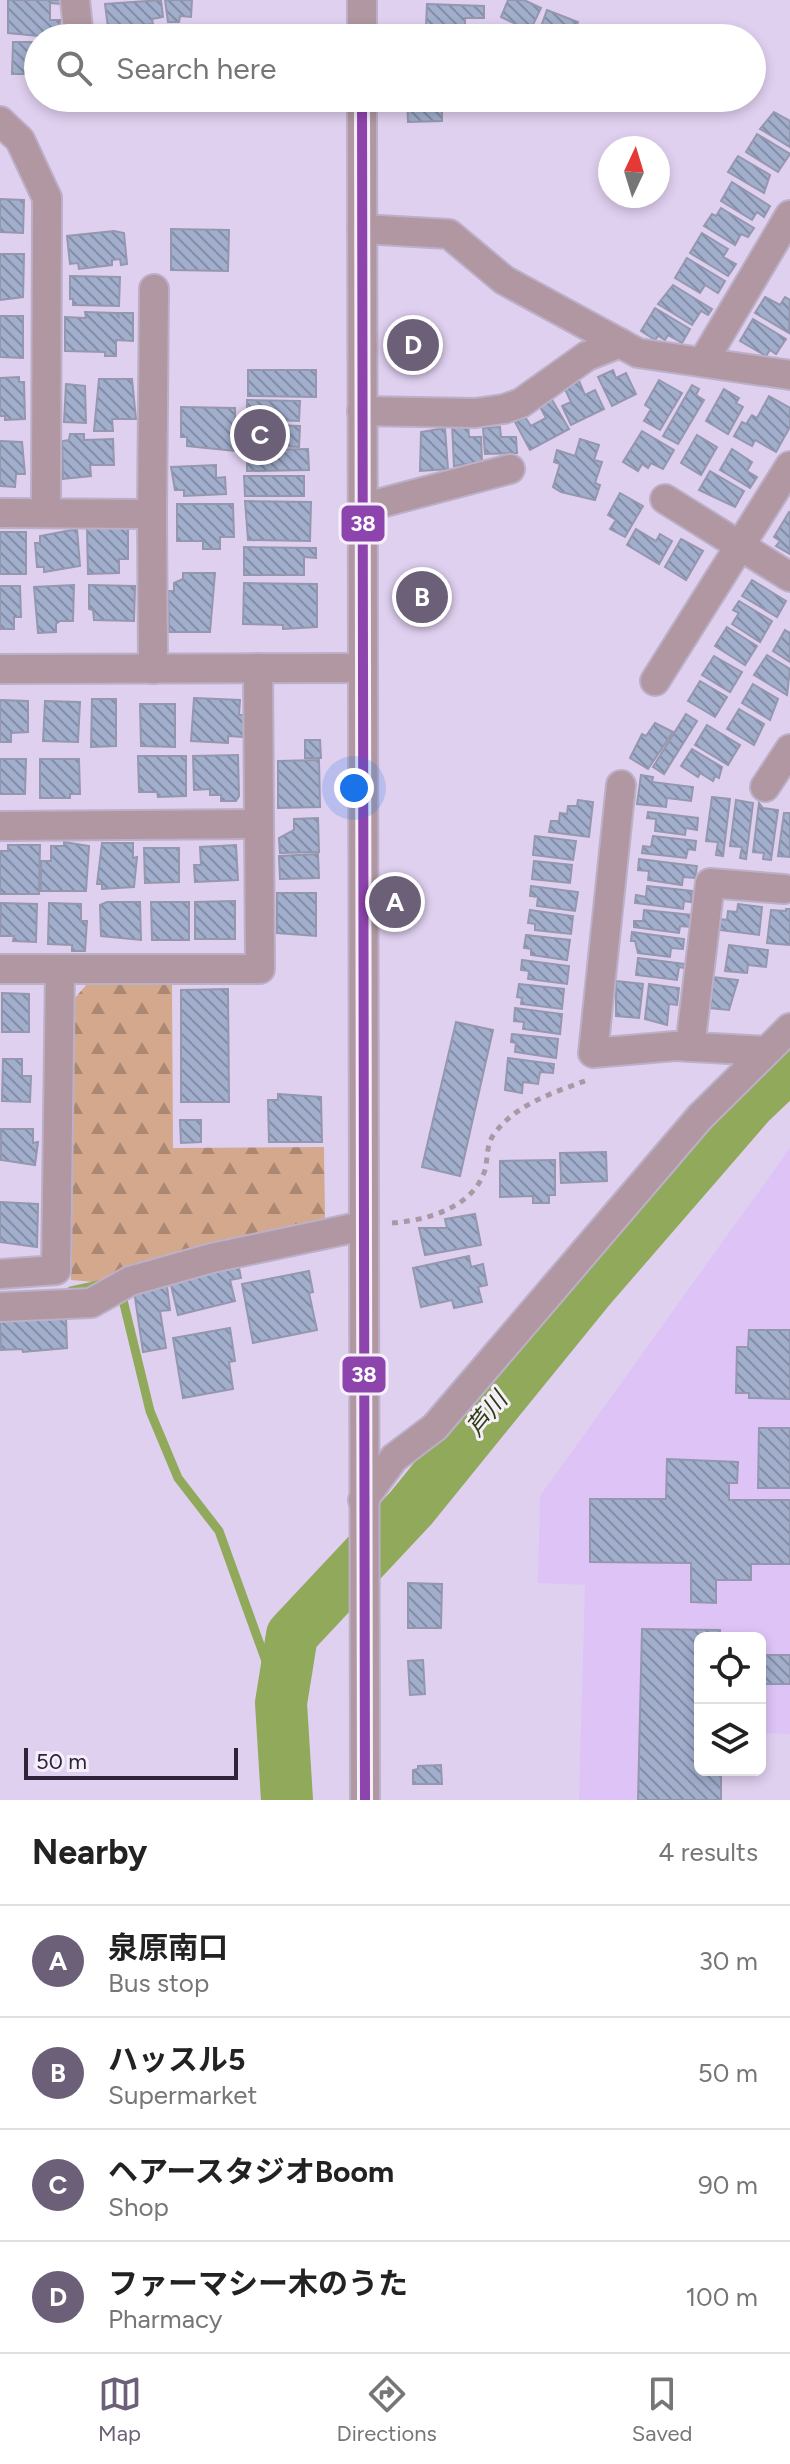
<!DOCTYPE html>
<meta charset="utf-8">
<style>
:root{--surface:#fff;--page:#f2f2f2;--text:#222;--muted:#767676;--line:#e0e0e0;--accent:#6c6079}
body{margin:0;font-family:Figtree,"Noto Sans JP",sans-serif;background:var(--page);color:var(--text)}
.controls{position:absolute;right:24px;bottom:24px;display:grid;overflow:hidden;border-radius:12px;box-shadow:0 4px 12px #0003}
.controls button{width:72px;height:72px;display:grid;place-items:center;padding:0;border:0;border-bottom:2px solid var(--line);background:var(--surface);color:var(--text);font:40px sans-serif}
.compass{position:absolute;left:598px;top:136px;width:72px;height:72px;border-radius:50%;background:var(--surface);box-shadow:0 4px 12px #0003;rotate:4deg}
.scale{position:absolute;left:24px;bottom:20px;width:214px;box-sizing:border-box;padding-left:8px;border:4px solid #2e2339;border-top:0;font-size:22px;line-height:28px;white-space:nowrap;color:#2e2339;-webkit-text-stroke:6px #f5effb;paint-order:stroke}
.you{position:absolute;left:354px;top:788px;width:28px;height:28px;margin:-20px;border:6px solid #fff;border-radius:50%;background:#1a73e8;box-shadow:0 0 0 12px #1a73e833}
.badge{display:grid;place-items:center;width:52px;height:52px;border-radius:50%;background:var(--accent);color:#fff;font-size:26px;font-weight:700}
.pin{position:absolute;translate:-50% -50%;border:4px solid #fff;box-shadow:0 2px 8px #0006}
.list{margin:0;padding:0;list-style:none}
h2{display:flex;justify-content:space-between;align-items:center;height:104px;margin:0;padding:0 32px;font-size:34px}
h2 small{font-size:26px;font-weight:400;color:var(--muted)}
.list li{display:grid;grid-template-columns:52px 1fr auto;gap:24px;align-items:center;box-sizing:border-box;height:112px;padding:0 32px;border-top:2px solid var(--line)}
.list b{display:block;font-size:30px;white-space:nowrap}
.list p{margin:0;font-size:26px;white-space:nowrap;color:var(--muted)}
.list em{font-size:26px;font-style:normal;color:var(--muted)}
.icon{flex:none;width:44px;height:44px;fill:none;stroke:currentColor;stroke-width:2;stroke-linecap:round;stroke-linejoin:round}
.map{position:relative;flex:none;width:790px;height:1800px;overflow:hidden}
.search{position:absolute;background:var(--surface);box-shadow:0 4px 12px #0003;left:24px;right:24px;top:24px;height:88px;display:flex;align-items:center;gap:20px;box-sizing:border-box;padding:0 28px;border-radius:44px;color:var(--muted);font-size:30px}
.sheet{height:552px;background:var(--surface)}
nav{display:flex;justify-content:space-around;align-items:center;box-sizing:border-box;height:112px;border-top:2px solid var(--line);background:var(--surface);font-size:22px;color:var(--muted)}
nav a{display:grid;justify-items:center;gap:4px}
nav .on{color:var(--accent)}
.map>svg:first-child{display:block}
.built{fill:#ddc3f6}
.forest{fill:url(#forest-firs)}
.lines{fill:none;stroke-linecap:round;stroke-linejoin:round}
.stream{stroke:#90a95b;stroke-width:9}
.river{stroke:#90a95b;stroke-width:52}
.building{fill:url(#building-back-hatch);stroke:#9597ae;stroke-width:2}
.minor-casing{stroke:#bcb0c9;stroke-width:32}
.path{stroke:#aa99a5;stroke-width:5;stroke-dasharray:6 6;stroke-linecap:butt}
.minor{stroke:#b097a1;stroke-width:28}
.bus-1-casing{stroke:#f5effb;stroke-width:16}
.bus-1{stroke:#8e44ad;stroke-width:10}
.labels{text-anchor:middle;stroke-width:6;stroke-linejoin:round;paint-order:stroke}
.water-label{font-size:24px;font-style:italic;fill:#2e3f10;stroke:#f5effb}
.line-badge{stroke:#f5effb;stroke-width:3}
.badge-label{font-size:22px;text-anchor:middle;font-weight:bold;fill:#fff}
</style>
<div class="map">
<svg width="790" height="1800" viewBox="0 0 790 1800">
<defs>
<pattern id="forest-firs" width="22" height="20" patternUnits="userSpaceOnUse" patternTransform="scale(2)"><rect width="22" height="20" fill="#d3a88c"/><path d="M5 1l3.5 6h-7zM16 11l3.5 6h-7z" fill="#ac8873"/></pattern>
<pattern id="building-back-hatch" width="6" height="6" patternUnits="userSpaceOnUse" patternTransform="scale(2)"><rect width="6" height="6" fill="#a1aecc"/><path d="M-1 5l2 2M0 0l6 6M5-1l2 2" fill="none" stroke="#848da7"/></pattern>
</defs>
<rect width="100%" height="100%" fill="#e0d0f0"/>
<path class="built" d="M790,1148v586l-30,-1v-95h-60v132l16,30h-137l6,-215 -47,-2 2,-87z"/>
<path class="forest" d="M87,984l85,1 1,163 151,-1 1,75 -220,61 -34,-3 3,-281z"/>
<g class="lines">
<g class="stream">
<path d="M71,1291l32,-7"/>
<path d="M115,1293l8,7 27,111 28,67 41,53 62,172"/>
</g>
<path class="river" d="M287,1800l-6,-97 11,-68 119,-127 177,-218 162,-187 40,-38"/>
</g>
<g class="building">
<path d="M8,0h52v4l-10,-1v17h10l-1,18 -51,-5z"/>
<path d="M161,0l2,17 -11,2 1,5 -45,4 -3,-24z"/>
<path d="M165,0h27l-1,17 -11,-1 -1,6h-11z"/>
<path d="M508,0h16l17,8 -11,23 -29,-14z"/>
<path d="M427,4l57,2v12h-19v9l-39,-2z"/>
<path d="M547,10l31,12 -6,16 -34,-3z"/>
<path d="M13,42h25v32h-26z"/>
<path d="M407,98h35v23l-34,1z"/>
<path d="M774,112l16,9v26l-30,-18z"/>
<path d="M757,134l33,20 -12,18 -32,-20z"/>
<path d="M738,156l32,19 -6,18 -36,-21z"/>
<path d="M732,182l38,24 -6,11 -7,-5 -5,8 -31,-19z"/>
<path d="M0,199l24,1 -1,33 -23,-1z"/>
<path d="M721,208l33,20 -6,9 -7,-3 -6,11 -31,-19 8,-12 4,2z"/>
<path d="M171,229l58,1 -1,41 -57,-1z"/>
<path d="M114,231l10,2 3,31 -6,1 -1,-6 -8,1v5l-33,4 -1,-6 -8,1 -3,-28z"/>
<path d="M702,233l26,16 -5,8 13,7 -8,12 -38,-23z"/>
<path d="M0,254h24l-1,43 -23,3z"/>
<path d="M687,258l38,23 -7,12 -13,-8 -5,8 -25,-15z"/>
<path d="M70,276l50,1 -1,29 -46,-1v-6h-3z"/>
<path d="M673,285l39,24 -4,6 -7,-4 -9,14 -34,-21z"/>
<path d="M765,297l15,8 5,-8 5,3 -1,33 -34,-20z"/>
<path d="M655,308l35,21 -8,14 -14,-8 -3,5 -7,-4 -3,4 -14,-9z"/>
<path d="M85,312l31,1 3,5 -1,-5h15v28l-17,-1v16h-11v-4l-40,-1v-34l21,1z"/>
<path d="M0,316h23v42l-23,-1z"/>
<path d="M753,319l33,20 -10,15 -6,-4 -4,6 -26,-15z"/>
<path d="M248,370h68v27l-68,-1z"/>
<path d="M613,370l3,8 10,-5 10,21 -24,12 -14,-29z"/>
<path d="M19,377v5h5l1,37 -20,1v-4h-5v-38z"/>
<path d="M99,379h33l4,40h-24l1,12h-19z"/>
<path d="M659,380l23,13 -22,37 -16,-9 7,-12 -6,-4z"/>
<path d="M579,381l6,14 10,-5 9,19 -33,16 -9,-19 9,-4 -7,-15z"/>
<path d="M66,384l19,2 1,37 -22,-1z"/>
<path d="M692,385l7,4 -3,6 8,5 -26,44 -15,-8z"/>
<path d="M724,389l15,9 -3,5 7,4 -15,27 -22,-13z"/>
<path d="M769,396l21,12v19l-14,25 -21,-12 -3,6 -18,-10 8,-14 4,2 6,-9 5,3z"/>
<path d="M551,398l18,31 -39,21 -15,-28 10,-5 6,9 15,-8 -7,-13z"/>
<path d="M247,400l53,1 -1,20 -52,-2z"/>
<path d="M181,407l54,1v43l-48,-5v-9h-6z"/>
<path d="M468,423l1,14h12l1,25 -28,4 -2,-42z"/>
<path d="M247,424l53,2 -1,21 -53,-2z"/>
<path d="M500,427l1,10h15l1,16 -32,1 -2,-26z"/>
<path d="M445,428l3,41 -28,2 1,-39z"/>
<path d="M642,431l32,19 -11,19 -12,-6 -3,5 -6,-4 -4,7 -15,-9z"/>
<path d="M70,434h14v6l29,-1 1,26h-24l1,11 -28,3 -1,-38 7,-1z"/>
<path d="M697,435l20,12 -16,28 -20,-12z"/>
<path d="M580,439l19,6 -5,15 8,2 -7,21 5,2 -5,15 -34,-8 -8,-5 7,-23 -6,-2 3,-12 18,6z"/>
<path d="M0,441l22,1 3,32h-9l-1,13 -15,-1z"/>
<path d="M308,449l1,21 -62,1v-21z"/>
<path d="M732,449l20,13 -5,9 10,6 -7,11 -30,-18z"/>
<path d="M216,465v13l9,-1 1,17 -42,2v-6h-9l-4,-23z"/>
<path d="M710,471l34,20 -9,16 -36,-17z"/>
<path d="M244,476h60v20h-59z"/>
<path d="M620,493l23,13 -18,31 -15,-8 6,-9 -8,-5z"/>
<path d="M245,501l66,1 -1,39 -62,-1z"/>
<path d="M177,504h56l1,33h-14v12h-17v-8h-26z"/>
<path d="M789,512l1,1v41l-14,-8 4,-5 -6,-4z"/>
<path d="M87,528h41v31h-9v14l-31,1z"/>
<path d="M77,529l3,37 -36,6v-5h-7l-2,-24h5v-7z"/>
<path d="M636,529l20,12 4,-7 12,7 -13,23 -32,-19z"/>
<rect x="0" y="532" width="26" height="42"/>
<path d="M681,539l22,12 -17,29 -21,-13z"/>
<path d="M244,547l72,1v10l-12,-1v18h-60z"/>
<path d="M183,573h32l-5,59h-41l-1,-41h6v-8l9,-4z"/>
<path d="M752,580l34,21 -9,16 -35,-21z"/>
<path d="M244,583l73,1v43l-34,2v-4l-40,-1z"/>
<path d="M74,585l-1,36h-13l-4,3v8l-18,1 -4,-46z"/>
<path d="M89,585l46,1 -1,35 -40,-1 -1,-10 -4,-1z"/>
<path d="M0,586h20l1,31h-7v12h-14z"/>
<path d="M739,601l33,20 -12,21 -28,-18 7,-11 -6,-3z"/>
<path d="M727,627l30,19 -12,19 -30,-19z"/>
<path d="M785,630l5,3v29l-17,-11z"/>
<path d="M767,655l23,14 -3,26 -33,-20z"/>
<path d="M714,656l28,16 -12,20 -28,-17z"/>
<path d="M700,681l27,16 -12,20 -27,-16z"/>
<path d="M753,684l25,15 -8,21 -28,-17z"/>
<path d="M194,698l46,2 -1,15h6l-2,22 -15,-1v7l-37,-2z"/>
<path d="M92,699h24v47l-25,1z"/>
<path d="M0,700l28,1v31l-17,1v9h-11z"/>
<path d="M45,701l35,1 -2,40 -35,-1z"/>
<path d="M140,704h35v43l-34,-1z"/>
<path d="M739,709l25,15 -10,21 -27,-16z"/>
<path d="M686,714l11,7 -33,53 -11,-7z"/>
<path d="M655,723l18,9 -25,37 -18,-11 12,-24 4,2z"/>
<path d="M707,725l33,20 -12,20 -33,-20z"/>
<path d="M305,740h15l1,18h-16z"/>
<path d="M692,749l30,18 -3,11 -4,-2 -2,5 -13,-8 -2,4 -17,-11z"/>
<path d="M238,755l1,41 -3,5h-15v-6h-11v-6l-16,1 -1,-34z"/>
<path d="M138,756h48v40l-28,1 -1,-5h-18z"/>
<path d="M0,759h26l-1,35h-25z"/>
<path d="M40,759h39l1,35h-10v4h-30z"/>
<path d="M319,760l1,47 -42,1v-47z"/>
<path d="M641,775l12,2 -1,5 41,5 -2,14 -24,-3 -1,9 -29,-3z"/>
<path d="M712,797l18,2 -7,57 -7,-1 2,-13 -12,-1z"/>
<path d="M578,800l15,2 -4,35 -40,-5 2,-11h8l1,-8 7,1 1,-8h9z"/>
<path d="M736,800l17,3 -7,56 -6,-1 2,-11 -12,-1z"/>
<path d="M759,803l4,5 15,2 -7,50 -8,-1 1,-6 -11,-1z"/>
<path d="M648,812l50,6 -1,12 -11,-2 -1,7 -30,-4 1,-12 -9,-1z"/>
<path d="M784,813h6v44l-12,-1z"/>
<path d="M318,818l1,34 -39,1 -1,-15 15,-8v-11z"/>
<path d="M535,836l41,5 -3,19 -40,-5z"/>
<path d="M653,836l43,5 -1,9 -7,-1 -2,9 -44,-5 1,-7 8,1z"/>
<path d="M64,842l25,4 -3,45h-45v-30h10v-15h13z"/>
<path d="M102,843h31v15l4,-1 -3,30 -32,2v-5h-5z"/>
<path d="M8,845h32l-1,49h-39v-43h8z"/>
<path d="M236,845l2,35 -43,2 -1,-17h7l-1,-18z"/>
<path d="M144,848h35v34l-34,1z"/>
<path d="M318,854l1,24 -39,1 -1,-23z"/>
<path d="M639,859l58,7 -2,12 -12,-1 -1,8 -34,-5 1,-9 -11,-1z"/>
<path d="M534,861l38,4 -2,18 -38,-4z"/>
<path d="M531,886l47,6 -3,19 -38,-5 1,-9 -8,-1z"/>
<path d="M647,886l45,5 -1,11 -7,-1 -1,8 -48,-6 1,-8 10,2z"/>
<path d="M277,893h39v43l-39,-3z"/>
<path d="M235,901v38h-40v-37z"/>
<path d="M107,902h33l1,38 -40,-4 -1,-31z"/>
<path d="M151,902h38v38h-37z"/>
<path d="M1,903l36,1 -1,38 -23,-1 1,-5h-14z"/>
<path d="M49,903l32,1v17h6l-2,30h-13v-6l-24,-1z"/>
<path d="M738,904l24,3 -3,28 -40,-5 1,-11 7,1 1,-9 9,1z"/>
<path d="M786,909h4v36l-23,-2 4,-33 15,1z"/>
<path d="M530,910l43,6 -2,18 -36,-4v-6l-7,-1z"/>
<path d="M644,910l48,5 -2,12 -10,-1 -1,7 -45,-6v-6h9z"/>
<path d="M632,932l52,7 -1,10 -12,-1 -1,9 -32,-4 -3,-12h-4z"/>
<path d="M526,935l44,5 -3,20 -36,-5v-6l-7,-1z"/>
<path d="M729,945l39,5 -2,17 -18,-2 -1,8 -22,-2z"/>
<path d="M638,958l46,6v4l-5,-1 -2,13 -41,-5z"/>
<path d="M522,960l47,6 -2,18 -39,-5 1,-8 -8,-1z"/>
<path d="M713,977l25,3 -9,30 -19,-2z"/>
<path d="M616,981l27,3 -4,34 -23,-2z"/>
<path d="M519,984l45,5 -2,20 -41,-5 1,-6 -5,-1z"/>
<path d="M649,984l30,4 -2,17 -8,-1 -2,21 -22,-6z"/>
<path d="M228,989l1,113h-48v-112z"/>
<path d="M2,993l27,1v38h-27z"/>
<path d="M515,1008l47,6 -2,20 -37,-5 1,-7 -10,-1z"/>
<path d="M456,1022l37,8 -33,146 -38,-9z"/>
<path d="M512,1034l46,5 -2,19 -41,-6 1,-9 -5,-1z"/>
<path d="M508,1058l46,6 -1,9 -13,-1 -2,12 -15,-2 -1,11 -17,-3z"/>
<path d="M3,1059h19v17h9l-1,26 -28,-1z"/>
<path d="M278,1094l43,3 1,45h-53l-1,-42h10z"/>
<path d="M180,1120h21v22l-20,1z"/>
<path d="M1,1129h32v14l5,-1 -3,23 -34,-5z"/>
<path d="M606,1152l1,29 -46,2 -1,-30z"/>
<path d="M555,1160v35h-6v8h-16v-7l-33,1v-36z"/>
<path d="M0,1202l38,2 -1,43 -37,-5z"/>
<path d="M475,1214l6,31 -56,10 -6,-27h28l-2,-9z"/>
<path d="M469,1256l2,11 12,-3 4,21 -9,2 4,15 -28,6 -2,-8 -31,7 -8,-39z"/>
<path d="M238,1263l3,15 -11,2 5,21 -57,14 -9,-38z"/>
<path d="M309,1271l4,21 -4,1 8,37 -64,13 -11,-59z"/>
<path d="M167,1286l3,24 -10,1 6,37 -23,4 -9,-61z"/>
<path d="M66,1317l1,31 -44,4 -1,-3 -21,1 -1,-29z"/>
<path d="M230,1328l5,33 -6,1 4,27 -50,9 -10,-60z"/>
<path d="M749,1330h41v69l-41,-1v-5h-13l1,-46h11z"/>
<path d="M759,1428h31v60h-32z"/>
<path d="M667,1459l71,3 -1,21h-8v17h61v64h-39v16h-35v23l-25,-1v-39l-101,-1v-63h76z"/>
<path d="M408,1583l34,1 -1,44h-33z"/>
<path d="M642,1629l78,1v8h-20v132h21v30h-83z"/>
<rect x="760" y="1655" width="30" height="29"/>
<path d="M423,1660l2,34 -15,1 -2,-34z"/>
<path d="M441,1765l1,19h-29v-14l5,-1v-3z"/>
</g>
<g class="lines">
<defs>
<g id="minor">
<path d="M75,0l4,38"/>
<path d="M362,0v38"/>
<path d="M362,98l3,1702"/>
<path d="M0,121l20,19 27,58 -1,315"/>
<path d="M362,229l87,5 55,46 134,73 152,22"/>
<path d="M703,362l87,-147"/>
<path d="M362,411l113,2 29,-4 17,-6 66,-47 33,-13"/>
<path d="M665,499l125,78"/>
<path d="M362,508l148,-39"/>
<path d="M0,513l152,1 1,155"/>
<path d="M152,514l2,-225"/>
<path d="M0,669l363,-1"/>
<path d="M655,681l135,-215"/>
<path d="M621,785l-28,268 82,-7 91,5"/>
<path d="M765,787l25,-38"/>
<path d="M0,826l259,-2"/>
<path d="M0,969h260l-2,-301"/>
<path d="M690,1047l20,-164 74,6"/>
<path d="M0,1274l56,-4 4,-301"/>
<path d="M0,1307l91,-4 39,-22 82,-23 151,-32"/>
<path d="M363,1500l31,-42 41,-31 265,-310 90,-89"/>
</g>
</defs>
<use href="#minor" class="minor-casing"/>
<path class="path" d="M392,1223c35,-3 81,-15 93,-53 3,-12 1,-25 9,-36 21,-29 58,-41 91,-53"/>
<use href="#minor" class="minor"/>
<defs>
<path id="bus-1" d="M362,98l3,1702"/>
</defs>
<use href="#bus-1" class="bus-1-casing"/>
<use href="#bus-1" class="bus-1"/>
</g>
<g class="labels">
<g class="water-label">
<text transform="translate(487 1414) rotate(-51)" y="8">芦川</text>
</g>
</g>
<g class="line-badge">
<rect x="340" y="504" width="46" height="39" rx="8" fill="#8e44ad"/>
<rect x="341" y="1355" width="46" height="39" rx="8" fill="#8e44ad"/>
</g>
<g class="badge-label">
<text x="363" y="531">38</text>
<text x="364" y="1382">38</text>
</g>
</svg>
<div class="controls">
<button><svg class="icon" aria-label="locate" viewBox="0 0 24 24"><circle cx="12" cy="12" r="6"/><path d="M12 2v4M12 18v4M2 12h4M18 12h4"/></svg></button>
<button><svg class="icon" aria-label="layers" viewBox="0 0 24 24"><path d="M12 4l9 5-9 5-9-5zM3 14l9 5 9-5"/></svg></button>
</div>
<svg class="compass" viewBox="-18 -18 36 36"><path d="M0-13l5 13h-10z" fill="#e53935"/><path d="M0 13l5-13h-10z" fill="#767676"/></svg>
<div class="scale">50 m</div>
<div class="you"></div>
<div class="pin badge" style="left:395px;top:902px">A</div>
<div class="pin badge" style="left:422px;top:597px">B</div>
<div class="pin badge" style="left:260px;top:435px">C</div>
<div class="pin badge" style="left:413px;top:345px">D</div>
<div class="search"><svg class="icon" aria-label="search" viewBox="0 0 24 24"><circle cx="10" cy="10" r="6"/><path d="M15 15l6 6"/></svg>Search here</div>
</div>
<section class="sheet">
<h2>Nearby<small>4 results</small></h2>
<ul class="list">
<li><span class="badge">A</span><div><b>泉原南口</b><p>Bus stop</p></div><em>30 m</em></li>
<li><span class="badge">B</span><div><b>ハッスル5</b><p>Supermarket</p></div><em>50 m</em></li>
<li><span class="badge">C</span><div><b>ヘアースタジオBoom</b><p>Shop</p></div><em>90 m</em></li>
<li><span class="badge">D</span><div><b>ファーマシー木のうた</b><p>Pharmacy</p></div><em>100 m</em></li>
</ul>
</section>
<nav>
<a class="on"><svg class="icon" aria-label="map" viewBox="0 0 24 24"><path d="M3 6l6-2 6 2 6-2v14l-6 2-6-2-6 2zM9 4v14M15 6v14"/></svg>Map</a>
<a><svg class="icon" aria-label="directions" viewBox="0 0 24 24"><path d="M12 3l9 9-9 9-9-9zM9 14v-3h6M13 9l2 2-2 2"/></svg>Directions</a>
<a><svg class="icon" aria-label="saved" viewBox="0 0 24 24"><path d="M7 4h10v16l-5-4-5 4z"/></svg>Saved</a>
</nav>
